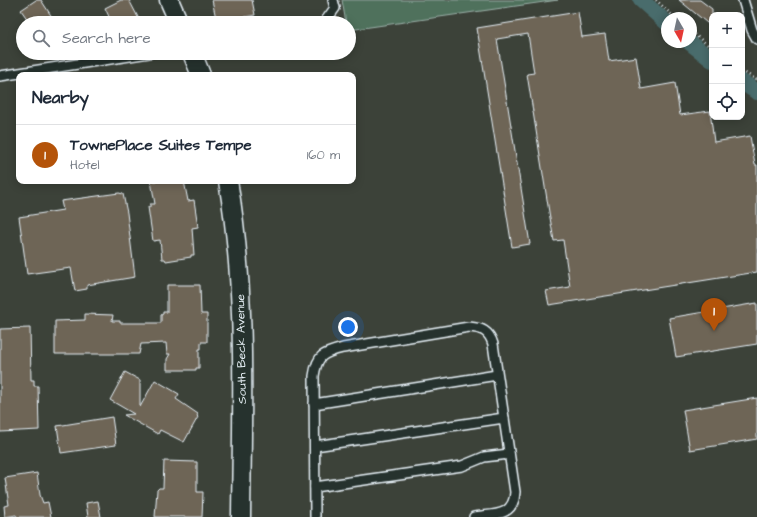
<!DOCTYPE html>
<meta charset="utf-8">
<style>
:root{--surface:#fff;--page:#f6f6f7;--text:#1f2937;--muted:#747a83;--line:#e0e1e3;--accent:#b45309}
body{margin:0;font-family:"Architects Daughter",sans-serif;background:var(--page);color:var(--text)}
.controls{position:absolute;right:12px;top:12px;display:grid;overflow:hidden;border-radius:8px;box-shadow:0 2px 10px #0003}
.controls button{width:36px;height:36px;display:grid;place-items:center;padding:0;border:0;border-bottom:1px solid var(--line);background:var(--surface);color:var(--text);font:20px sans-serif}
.compass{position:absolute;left:661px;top:12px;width:36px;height:36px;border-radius:50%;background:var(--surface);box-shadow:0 2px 10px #0003;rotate:171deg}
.you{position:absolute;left:348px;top:327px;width:14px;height:14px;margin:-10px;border:3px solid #fff;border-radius:50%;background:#1a73e8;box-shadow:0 0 0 6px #1a73e833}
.badge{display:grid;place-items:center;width:26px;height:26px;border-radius:50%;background:var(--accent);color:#fff;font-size:13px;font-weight:700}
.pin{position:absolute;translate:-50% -33px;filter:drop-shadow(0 1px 2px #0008)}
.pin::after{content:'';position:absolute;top:21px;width:14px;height:12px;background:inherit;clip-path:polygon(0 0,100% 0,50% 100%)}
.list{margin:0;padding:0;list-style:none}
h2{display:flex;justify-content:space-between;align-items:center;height:52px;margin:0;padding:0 16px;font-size:17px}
h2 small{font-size:13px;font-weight:400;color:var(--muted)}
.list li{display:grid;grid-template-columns:26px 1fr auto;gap:12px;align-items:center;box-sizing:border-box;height:60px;padding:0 16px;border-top:1px solid var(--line)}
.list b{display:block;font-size:15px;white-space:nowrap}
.list p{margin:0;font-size:13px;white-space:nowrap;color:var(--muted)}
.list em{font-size:13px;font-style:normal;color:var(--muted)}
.icon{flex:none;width:22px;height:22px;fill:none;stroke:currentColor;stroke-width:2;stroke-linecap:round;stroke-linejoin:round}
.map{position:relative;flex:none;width:757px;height:517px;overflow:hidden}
.search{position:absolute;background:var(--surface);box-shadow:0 2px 10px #0003;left:16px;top:16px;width:340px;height:44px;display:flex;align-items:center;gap:10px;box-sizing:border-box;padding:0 14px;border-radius:22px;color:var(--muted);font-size:15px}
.panel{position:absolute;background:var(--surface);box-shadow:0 2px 10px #0003;left:16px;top:72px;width:340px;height:112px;border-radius:8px}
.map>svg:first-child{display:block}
.green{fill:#4f715c;stroke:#9cb1aa}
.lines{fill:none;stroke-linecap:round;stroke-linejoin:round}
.canal{stroke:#486c6c;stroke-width:16}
.building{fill:#6e6556;stroke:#e8f1f8}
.service-casing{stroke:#e8f1f8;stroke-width:12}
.minor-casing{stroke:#e8f1f8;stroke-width:21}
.path{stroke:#e8f1f8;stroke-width:2.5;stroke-dasharray:1 3;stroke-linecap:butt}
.service{stroke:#26332d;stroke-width:9}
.minor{stroke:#26332d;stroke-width:18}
.labels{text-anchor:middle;stroke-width:3;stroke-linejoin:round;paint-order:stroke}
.street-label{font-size:12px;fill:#e8f1f8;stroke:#26332d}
</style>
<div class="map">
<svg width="757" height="517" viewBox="0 0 757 517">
<rect width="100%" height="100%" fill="#3c4239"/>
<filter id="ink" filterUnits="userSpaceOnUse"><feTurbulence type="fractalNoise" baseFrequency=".025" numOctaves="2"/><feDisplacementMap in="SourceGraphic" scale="8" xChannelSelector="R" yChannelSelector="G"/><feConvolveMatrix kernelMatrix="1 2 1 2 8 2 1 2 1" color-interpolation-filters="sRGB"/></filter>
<g filter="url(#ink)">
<path class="green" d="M342,0h216l-209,30v-7h-3z"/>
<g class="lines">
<g class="canal">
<path d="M641,0l26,23"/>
<path d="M689,42l23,18"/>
<path d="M742,82l15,10"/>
</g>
</g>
<g class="building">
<path d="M36,0h5l11,17 -10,6h-12l-9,-13z"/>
<path d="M121,0h8l12,23h-29l-7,-15z"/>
<path d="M212,0h40l3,15 -11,2 1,6h-28z"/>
<path d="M679,0h21l12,9v18z"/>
<path d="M578,12l4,25 23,-3 4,27 27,-4 5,32 34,-6 5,32 30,-4 4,31 36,-6 5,29h2v107l-208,33 -3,-14 24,-4 -7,-47 -9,1 -5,-29 -22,-138 7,-1 -6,-39 -31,5 33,205 -18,3 -35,-219z"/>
<path d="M151,181h33l4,20 6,-1 4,27 -6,1 2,27h-3v2l-25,4 -1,-2h-3l-2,-19 -7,1 -5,-34h2v-3h5z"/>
<path d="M119,193l4,1 4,19 8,64 -48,8v4l-12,2 -4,-23 -44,6 -8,-57 44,-7 -2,-9z"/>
<path d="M167,285h33l1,29h6v28h-6v7h-2v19h-3v2h-29v-11l3,-5h-3l-1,-11 -25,1 -2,10h-84v-33l30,-1v-6l28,1 -1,6h8v2h41v-8l2,-1v-2h4z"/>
<path d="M757,303v41l-81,13 -7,-39z"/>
<path d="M30,328l1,52h3v6h4l1,44 -39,2v-103z"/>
<path d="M125,372l15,8v27l15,-27 24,14 -3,5 22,15 -1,2 1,1 -14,25 -24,-12 -2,4 -2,-1 -32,-18 10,-1 -24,-14z"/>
<path d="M757,398v41l-67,11 -7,-40z"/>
<path d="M112,417l4,28 -55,8 -4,-27z"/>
<path d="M164,461l33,1v30h6l-1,25h-47l2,-27 2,-2h4z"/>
<path d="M37,473l3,22 3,8 5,-1 3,15h-34l-1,-2 -11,2 -1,-11 5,-1 -4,-27z"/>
<path d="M98,501l3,16h-13l-2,-14z"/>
</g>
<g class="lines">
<defs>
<g id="service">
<path d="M743,0l9,30 5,9"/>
<path d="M324,23l11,-15 -2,-8"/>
<path d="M0,76l149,-23"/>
<path d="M314,404l183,-29"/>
<path d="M315,446l189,-28"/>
<path d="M315,487l147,-21 22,-9 25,-3"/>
<path d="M315,517l-1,-141c3,-21 9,-23 29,-28l126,-21c13,1 20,4 24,17l22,148c-1,25 -21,22 -41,25"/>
</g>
<g id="minor">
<path d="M169,0l10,23"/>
<path d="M192,53l9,22"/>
<path d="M228,181c19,111 14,224 13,336"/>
</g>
</defs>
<use href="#service" class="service-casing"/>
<use href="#minor" class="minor-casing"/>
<g class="path">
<path d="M656,0l19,18"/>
<path d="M691,32l21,16"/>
<path d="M742,71l15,9"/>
</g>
<use href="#service" class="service"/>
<use href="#minor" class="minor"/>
</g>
</g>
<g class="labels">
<g class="street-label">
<text transform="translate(241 349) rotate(-91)" y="4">South Beck Avenue</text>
</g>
</g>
</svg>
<div class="controls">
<button>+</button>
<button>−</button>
<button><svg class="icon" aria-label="locate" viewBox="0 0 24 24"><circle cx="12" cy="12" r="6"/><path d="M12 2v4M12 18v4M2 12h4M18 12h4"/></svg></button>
</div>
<svg class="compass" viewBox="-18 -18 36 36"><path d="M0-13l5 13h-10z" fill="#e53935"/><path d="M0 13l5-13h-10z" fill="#747a83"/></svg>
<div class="you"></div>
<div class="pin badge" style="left:714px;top:331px">1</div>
<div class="search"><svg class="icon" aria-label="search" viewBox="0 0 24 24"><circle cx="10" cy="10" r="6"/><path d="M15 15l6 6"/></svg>Search here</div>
<section class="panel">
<h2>Nearby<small></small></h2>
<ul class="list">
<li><span class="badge">1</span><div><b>TownePlace Suites Tempe</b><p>Hotel</p></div><em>160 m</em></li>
</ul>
</section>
</div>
